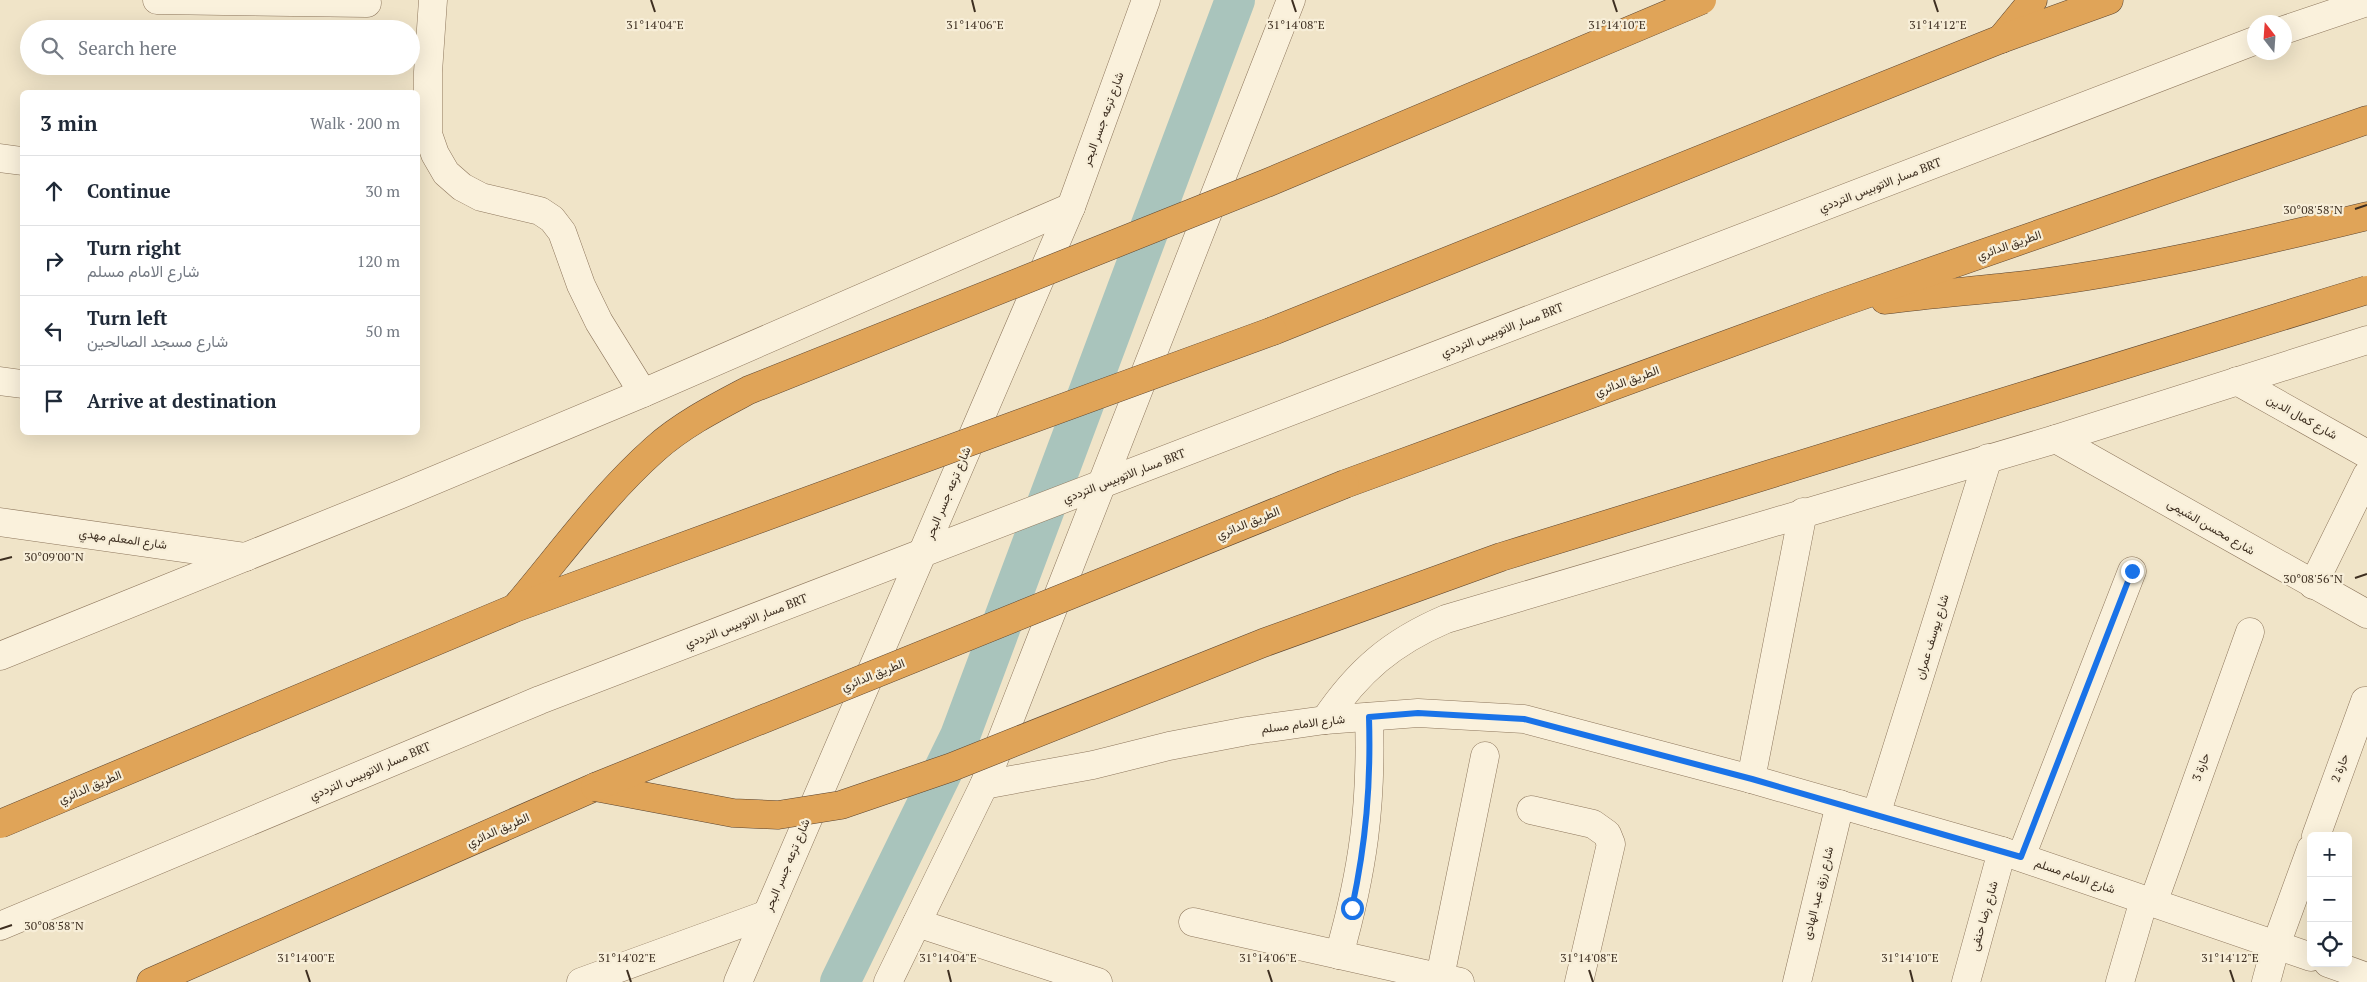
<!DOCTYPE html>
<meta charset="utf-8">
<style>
:root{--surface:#fff;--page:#f6f6f7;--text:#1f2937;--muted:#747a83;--line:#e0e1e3}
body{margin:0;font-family:"PT Serif",Vazirmatn,serif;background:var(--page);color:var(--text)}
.controls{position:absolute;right:15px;bottom:15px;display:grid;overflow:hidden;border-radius:8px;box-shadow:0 5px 20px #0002}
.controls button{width:45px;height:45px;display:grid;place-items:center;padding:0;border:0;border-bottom:1px solid var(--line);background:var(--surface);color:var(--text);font:25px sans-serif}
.compass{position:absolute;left:2247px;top:15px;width:45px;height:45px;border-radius:50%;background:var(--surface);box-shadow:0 5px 20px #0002;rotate:343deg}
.stop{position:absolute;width:15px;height:15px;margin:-11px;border:4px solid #1a73e8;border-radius:50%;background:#fff}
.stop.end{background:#1a73e8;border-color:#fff;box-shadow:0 1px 5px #0008}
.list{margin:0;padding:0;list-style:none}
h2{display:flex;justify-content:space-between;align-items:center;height:65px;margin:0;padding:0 20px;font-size:21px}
h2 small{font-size:16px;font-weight:400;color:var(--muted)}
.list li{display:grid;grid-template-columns:32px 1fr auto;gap:15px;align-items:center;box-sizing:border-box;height:70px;padding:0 20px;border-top:1px solid var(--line)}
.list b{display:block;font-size:19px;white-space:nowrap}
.list p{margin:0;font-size:16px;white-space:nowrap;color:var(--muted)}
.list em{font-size:16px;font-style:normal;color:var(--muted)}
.icon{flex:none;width:28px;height:28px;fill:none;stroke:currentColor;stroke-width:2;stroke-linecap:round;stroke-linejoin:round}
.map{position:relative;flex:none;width:2367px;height:982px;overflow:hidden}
.search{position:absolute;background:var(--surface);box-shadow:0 5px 20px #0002;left:20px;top:20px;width:400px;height:55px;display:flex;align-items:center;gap:12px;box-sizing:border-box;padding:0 18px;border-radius:28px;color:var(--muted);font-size:19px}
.panel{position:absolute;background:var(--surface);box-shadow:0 5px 20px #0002;left:20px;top:90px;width:400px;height:345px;border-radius:8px}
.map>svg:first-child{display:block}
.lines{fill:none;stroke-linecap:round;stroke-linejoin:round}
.canal{stroke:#a9c4bc;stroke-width:40}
.minor-casing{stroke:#8d765c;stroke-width:29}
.highway-casing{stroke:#5b4430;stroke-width:29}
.minor{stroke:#faf1dc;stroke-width:28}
.highway{stroke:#e0a458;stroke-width:28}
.highway-bridge-casing{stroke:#5b4430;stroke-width:29;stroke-linecap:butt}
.highway-bridge{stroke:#e0a458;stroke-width:28}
.route{stroke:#1a73e8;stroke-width:6}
.ticks{fill:none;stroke:#3d2e20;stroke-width:2}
.labels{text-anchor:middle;stroke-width:4.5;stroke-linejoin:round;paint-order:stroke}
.street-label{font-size:12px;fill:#3d2e20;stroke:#f7eed8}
.ticks-label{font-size:12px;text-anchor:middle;fill:#3d2e20;stroke:#f7eed8;stroke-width:4.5;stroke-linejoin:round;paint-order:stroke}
</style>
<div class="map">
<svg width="2367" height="982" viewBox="0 0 2367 982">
<rect width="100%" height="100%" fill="#f0e4c8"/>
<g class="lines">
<path class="canal" d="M840,982l120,-246 275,-736"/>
<defs>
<g id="minor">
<path d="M157,0l210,3"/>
<path d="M433,0l-5,72v62l7,20 11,19 16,14 19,10 59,14 12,8 10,13 19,53 18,37 44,71"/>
<path d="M2284,30l83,-28"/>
<path d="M0,158l22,3"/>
<path d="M0,381l22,3"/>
<path d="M2237,381l130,73"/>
<path d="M2056,439l311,175"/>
<path d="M0,522l246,35"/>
<path d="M2313,585l54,-110"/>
<path d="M0,656l399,-161 244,-102 428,-186"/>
<path d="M1325,720c33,-49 67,-78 121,-101l610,-180 311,-99"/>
<path d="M1751,779l52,-267"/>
<path d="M984,785l109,-20 76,-19 78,-15 78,-11 93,-7 106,6 227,60 251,72 309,106"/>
<path d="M1531,810l62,14 14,10 4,10 -32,138"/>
<path d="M1876,815l112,-357"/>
<path d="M2316,836l49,-135"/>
<path d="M2021,857l111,-286"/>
<path d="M2153,903l97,-271"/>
<path d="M1193,922l267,60"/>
<path d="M917,923l181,59"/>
<path d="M0,926l540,-226 1714,-659"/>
<path d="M1339,955c24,-84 33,-151 30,-238"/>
<path d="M2328,963l39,14"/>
<path d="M1440,977l45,-221"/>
<path d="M581,982l184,-67"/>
<path d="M738,982l333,-775 75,-207"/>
<path d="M888,982l96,-197 307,-785"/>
<path d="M1797,982l43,-178"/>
<path d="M1966,982l36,-131"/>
<path d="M2120,982l24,-82"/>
<path d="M2266,982l10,-37 35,-96"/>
</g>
<g id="highway">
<path d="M2001,39l32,-39"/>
<path d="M1885,300c44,-6 88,-9 132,-14 118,-14 235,-42 350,-70"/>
<path d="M1273,331l728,-292 108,-39"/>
<path d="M1345,484l484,-177 538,-187"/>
<path d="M151,982l444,-195"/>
</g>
</defs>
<use href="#minor" class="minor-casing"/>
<use href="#highway" class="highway-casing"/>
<use href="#minor" class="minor"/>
<use href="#highway" class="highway"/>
<defs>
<g id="highway-bridge">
<path d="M516,607c45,-53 87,-112 139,-158 28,-25 62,-42 94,-59l518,-207 435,-183"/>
<path d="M595,787l138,26 45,2 63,-10 111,-38 311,-124 238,-86 866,-267"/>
<path d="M595,787l750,-303"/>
<path d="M0,824l515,-216 758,-277"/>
</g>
</defs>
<use href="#highway-bridge" class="highway-bridge-casing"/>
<use href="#highway-bridge" class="highway-bridge"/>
</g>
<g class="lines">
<path class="route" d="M1352,908c14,-66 19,-123 17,-191l49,-4 106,6 228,60 269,78 111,-286"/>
</g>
<path class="ticks" d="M651,0l4,12M972,0l3,12M1292,0l4,12M1613,0l4,12M1934,0l4,12M2355,209l12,-4M0,560l12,-3M2355,578l12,-4M0,929l12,-4M306,970l4,12M627,970l4,12M948,970l3,12M1268,970l4,12M1589,970l4,12M1910,970l3,12M2230,970l4,12"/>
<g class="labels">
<g class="street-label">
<text transform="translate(1103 119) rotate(-70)" y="4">شارع ترعه جسر البحر</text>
<text transform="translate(1880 185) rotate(-21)" y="4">مسار الاتوبيس الترددي BRT</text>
<text transform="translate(2009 245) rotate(-19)" y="4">الطريق الدائري</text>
<text transform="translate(1502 330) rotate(-21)" y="4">مسار الاتوبيس الترددي BRT</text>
<text transform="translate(1627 381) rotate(-20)" y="4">الطريق الدائري</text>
<text transform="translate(2302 417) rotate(29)" y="4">شارع كمال الدين</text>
<text transform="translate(1124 476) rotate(-21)" y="4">مسار الاتوبيس الترددي BRT</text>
<text transform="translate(948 493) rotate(-67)" y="4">شارع ترعه جسر البحر</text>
<text transform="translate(1248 523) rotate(-22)" y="4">الطريق الدائري</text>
<text transform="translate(2211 527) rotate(30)" y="4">شارع محسن الشيمى</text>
<text transform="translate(123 539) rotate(8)" y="4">شارع المعلم مهدي</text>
<text transform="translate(746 621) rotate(-21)" y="4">مسار الاتوبيس الترددي BRT</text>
<text transform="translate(1932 637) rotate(-73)" y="4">شارع يوسف عمران</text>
<text transform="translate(873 675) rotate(-22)" y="4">الطريق الدائري</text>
<text transform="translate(1303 724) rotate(-7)" y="4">شارع الامام مسلم</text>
<text transform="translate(2201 767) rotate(-70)" y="4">حارة 3</text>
<text transform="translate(2340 768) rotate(-70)" y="4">حارة 2</text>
<text transform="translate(370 771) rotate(-23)" y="4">مسار الاتوبيس الترددي BRT</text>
<text transform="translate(90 787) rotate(-23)" y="4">الطريق الدائري</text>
<text transform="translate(498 830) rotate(-24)" y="4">الطريق الدائري</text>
<text transform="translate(787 865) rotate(-67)" y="4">شارع ترعه جسر البحر</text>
<text transform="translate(2075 876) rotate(19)" y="4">شارع الامام مسلم</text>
<text transform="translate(1818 893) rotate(-76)" y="4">شارع رزق عبد الهادى</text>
<text transform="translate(1984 916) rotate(-74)" y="4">شارع رضا حنفى</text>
</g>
</g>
<g class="ticks-label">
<text x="655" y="29">31°14'04"E</text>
<text x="975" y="29">31°14'06"E</text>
<text x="1296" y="29">31°14'08"E</text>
<text x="1617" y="29">31°14'10"E</text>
<text x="1938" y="29">31°14'12"E</text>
<text x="2313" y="214">30°08'58"N</text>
<text x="54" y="561">30°09'00"N</text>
<text x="2313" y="583">30°08'56"N</text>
<text x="54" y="930">30°08'58"N</text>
<text x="306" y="962">31°14'00"E</text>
<text x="627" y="962">31°14'02"E</text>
<text x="948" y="962">31°14'04"E</text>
<text x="1268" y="962">31°14'06"E</text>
<text x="1589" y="962">31°14'08"E</text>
<text x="1910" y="962">31°14'10"E</text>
<text x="2230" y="962">31°14'12"E</text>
</g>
</svg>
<div class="controls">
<button>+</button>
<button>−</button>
<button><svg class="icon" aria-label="locate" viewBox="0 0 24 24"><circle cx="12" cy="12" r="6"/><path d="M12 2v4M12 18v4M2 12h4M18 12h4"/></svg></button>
</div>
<svg class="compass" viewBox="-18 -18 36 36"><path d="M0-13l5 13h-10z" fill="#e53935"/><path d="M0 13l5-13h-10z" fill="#747a83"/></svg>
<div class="stop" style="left:1352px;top:908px"></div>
<div class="stop end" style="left:2132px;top:571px"></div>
<div class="search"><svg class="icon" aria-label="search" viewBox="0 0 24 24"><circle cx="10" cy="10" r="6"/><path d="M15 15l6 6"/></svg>Search here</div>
<section class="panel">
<h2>3 min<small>Walk · 200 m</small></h2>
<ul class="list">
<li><svg class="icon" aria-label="ahead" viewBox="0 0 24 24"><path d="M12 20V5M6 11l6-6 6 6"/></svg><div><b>Continue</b></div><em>30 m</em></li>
<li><svg class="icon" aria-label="right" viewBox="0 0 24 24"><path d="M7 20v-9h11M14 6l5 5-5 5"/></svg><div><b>Turn right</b><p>شارع الامام مسلم</p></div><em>120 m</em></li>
<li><svg class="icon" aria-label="left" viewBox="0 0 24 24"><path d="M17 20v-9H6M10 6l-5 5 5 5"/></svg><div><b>Turn left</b><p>شارع مسجد الصالحين</p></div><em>50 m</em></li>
<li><svg class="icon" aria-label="arrive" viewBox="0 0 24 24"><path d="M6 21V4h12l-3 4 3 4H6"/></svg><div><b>Arrive at destination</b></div></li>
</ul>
</section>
</div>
